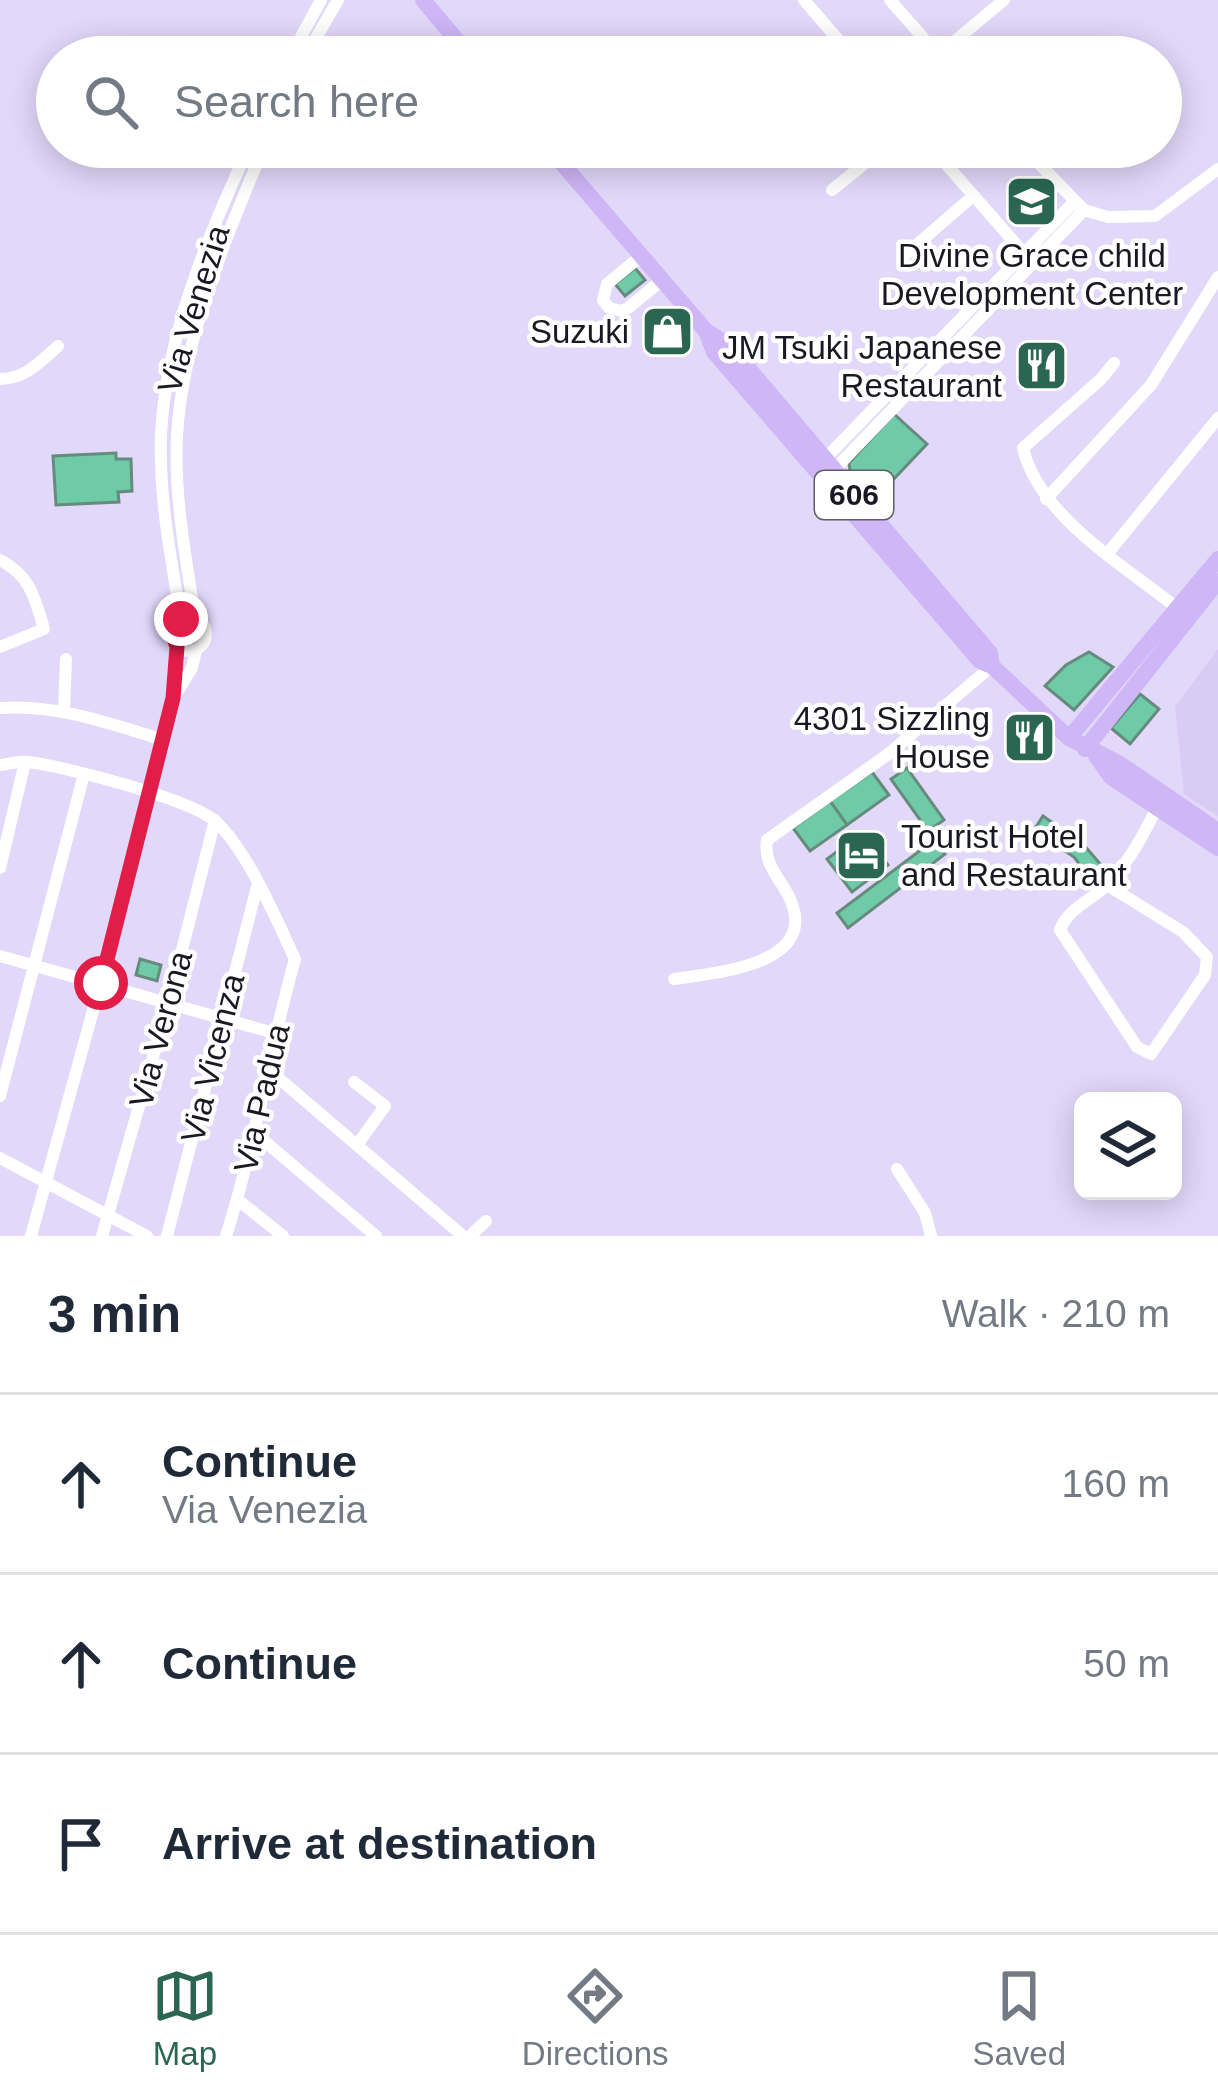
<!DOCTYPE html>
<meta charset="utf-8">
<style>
:root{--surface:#fff;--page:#f2f2f3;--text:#1f2937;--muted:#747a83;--line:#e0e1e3;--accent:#2a6652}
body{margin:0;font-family:Helvetica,sans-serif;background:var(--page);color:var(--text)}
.controls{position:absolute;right:36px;bottom:36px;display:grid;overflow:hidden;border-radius:18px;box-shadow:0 6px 30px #0003}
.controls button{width:108px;height:108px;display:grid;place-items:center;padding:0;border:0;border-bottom:3px solid var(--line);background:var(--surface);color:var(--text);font:60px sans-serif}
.stop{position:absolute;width:36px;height:36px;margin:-27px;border:9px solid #e11d48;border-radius:50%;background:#fff}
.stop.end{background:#e11d48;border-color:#fff;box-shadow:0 3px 12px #0008}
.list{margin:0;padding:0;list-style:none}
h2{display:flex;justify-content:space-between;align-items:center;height:156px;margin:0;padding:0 48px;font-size:51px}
h2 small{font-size:39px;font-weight:400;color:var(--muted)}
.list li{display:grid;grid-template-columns:78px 1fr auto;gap:36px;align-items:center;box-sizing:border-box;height:180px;padding:0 48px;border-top:3px solid var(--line)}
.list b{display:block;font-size:45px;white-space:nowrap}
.list p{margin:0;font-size:39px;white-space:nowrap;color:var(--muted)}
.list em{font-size:39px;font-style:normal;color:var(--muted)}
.icon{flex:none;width:66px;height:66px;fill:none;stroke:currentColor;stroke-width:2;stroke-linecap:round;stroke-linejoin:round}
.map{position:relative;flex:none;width:1218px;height:1236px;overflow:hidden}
.search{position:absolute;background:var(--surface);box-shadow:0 6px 30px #0003;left:36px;right:36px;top:36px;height:132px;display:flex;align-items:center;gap:30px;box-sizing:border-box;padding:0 42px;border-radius:66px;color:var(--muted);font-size:45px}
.sheet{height:696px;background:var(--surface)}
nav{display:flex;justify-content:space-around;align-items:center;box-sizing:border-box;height:168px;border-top:3px solid var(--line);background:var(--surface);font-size:33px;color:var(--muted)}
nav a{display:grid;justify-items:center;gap:6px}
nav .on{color:var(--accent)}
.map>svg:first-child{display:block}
.built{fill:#d8cbf4}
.building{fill:#6ecaa8;stroke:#668b7c;stroke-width:3}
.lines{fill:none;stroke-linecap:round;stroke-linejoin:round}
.minor{stroke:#fff;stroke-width:12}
.major{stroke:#ceb6f7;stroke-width:16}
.route{stroke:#e11d48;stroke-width:15}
.labels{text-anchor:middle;stroke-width:9;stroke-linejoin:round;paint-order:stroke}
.shield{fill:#fff;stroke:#5f5d65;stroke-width:3}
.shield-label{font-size:30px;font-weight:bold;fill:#1b1723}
.poi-label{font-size:33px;fill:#1b1723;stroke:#fff;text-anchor:end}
.street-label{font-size:33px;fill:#1b1723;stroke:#fff}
</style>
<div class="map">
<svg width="1218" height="1236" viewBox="0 0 1218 1236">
<rect width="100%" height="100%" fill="#e2d8fa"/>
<path class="built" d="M1218,649v167l-34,-22 -9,-87z"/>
<g class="building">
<path d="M635,268l10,12 -20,16 -10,-12z"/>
<path d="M894,414l33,30 -55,58 -21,-25 -2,-14z"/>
<path d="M116,453v6h15l1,32 -14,1 1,10 -63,3 -3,-49z"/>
<path d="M1089,652l24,15 -39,43 -29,-24 21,-21z"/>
<path d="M1140,694l19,15 -29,35 -19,-16z"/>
<path d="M907,768l37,52 -16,11 -37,-52z"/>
<path d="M872,772l17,23 -42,30 -17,-24z"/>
<path d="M830,801l17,24 -37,26 -17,-23z"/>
<path d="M1043,816l41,29 24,28 -14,10 -20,-26 -40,-27z"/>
<path d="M863,832l25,33 -36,27 -25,-33z"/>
<path d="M934,840l11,14 -97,74 -11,-15z"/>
<path d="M140,959l21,6 -4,16 -21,-6z"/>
</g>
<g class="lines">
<g class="minor">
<path d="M804,0l49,57"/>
<path d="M890,0l50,57"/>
<path d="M938,55l66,-55"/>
<path d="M290,57l31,-57"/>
<path d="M305,57l33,-57"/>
<path d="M931,147l98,112"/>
<path d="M1023,147l61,63 24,7 47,-1 63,-47"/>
<path d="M832,190l53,-43"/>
<path d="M905,255l68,-59"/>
<path d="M641,256l-34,28 -4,16 6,8 13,3 6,-3 34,-28"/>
<path d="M1114,363l-13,16 -78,69c16,70 106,120 159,164"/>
<path d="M0,379c25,0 40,-17 58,-33"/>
<path d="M820,464l254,-262"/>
<path d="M831,473l253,-263"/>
<path d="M1046,499l105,-114 67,-108"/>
<path d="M1108,553l110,-135"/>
<path d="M0,560c30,15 35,38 44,69l-44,18"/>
<circle cx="189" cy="634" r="17"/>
<path d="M195,618c-9,-60 -21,-121 -18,-182 5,-95 50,-202 87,-289"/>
<path d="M181,619c-10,-61 -22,-121 -20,-183 4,-98 47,-201 88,-289"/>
<path d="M174,697l18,-29 4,-18"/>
<path d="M0,708c56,-4 108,15 161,31"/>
<path d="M64,711l2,-52"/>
<path d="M0,765c9,-1 19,-4 28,-3 36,4 162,37 187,59 32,28 62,100 80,138 -26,92 -40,186 -69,277"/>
<path d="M0,868l25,-106"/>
<path d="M1107,885l76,47 24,25 -2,18 -54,79 -14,-7 -77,-117c7,-21 33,-31 48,-46 23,-24 38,-54 52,-83"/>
<path d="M0,956l274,77"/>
<path d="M674,979c41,-6 146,-14 116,-80 -10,-22 -27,-34 -23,-59l120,-85 105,-89"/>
<path d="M268,1069l195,167"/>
<path d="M354,1082l31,24 -28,39"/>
<path d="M0,1096l84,-322"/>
<path d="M255,1133l121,103"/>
<path d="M0,1158l147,78"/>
<path d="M897,1169l28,44 6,23"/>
<path d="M238,1200l45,36"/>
<path d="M31,1236l77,-280 65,-258 4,-51"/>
<path d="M102,1236l67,-235 46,-181"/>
<path d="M167,1236l91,-353"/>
<path d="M470,1236l16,-15"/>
</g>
<g class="major">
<path d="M423,0l48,57"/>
<path d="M548,147l158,184 18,11 19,20 247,291 2,13"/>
<path d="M706,331l8,21 266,309 12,5 77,72 51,26 98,67"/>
<path d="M1069,738l149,-179"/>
<path d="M1085,749l133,-168"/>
<path d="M1096,756l15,21 107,71"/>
</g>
</g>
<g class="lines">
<path class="route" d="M101,983l72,-285 4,-51 -5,-15 9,-13"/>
</g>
<defs>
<symbol id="school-square" viewBox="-11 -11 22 22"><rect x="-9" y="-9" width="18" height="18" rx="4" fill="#2a6652" stroke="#fff"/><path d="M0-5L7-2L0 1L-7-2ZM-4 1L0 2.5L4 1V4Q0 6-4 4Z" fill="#fff"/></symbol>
<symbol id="shop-square" viewBox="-11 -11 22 22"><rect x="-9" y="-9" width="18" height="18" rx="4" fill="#2a6652" stroke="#fff"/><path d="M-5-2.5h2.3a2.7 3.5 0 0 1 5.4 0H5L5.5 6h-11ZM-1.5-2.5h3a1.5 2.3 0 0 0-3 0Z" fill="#fff"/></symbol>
<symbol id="restaurant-square" viewBox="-11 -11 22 22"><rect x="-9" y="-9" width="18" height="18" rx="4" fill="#2a6652" stroke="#fff"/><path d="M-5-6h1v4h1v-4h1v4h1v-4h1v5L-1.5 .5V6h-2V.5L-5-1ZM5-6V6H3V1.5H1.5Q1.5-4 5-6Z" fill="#fff"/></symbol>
<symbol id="hotel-square" viewBox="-11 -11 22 22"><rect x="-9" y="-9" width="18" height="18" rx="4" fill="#2a6652" stroke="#fff"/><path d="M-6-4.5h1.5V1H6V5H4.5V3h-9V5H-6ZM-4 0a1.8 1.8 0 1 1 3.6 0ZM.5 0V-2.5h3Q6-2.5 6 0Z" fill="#fff"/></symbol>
</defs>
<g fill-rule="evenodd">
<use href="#school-square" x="1002" y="172" width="59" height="59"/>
<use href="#shop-square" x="638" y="302" width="59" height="59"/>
<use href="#restaurant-square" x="1012" y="336" width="59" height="59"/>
<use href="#restaurant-square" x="1000" y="708" width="59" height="59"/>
<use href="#hotel-square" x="832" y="826" width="59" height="59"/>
</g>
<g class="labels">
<rect class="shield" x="815" y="471" width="78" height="48" rx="9"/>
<g class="shield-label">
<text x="854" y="505">606</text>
</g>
<g class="poi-label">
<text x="1032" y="267" text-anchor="middle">Divine Grace child<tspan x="1032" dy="38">Development Center</tspan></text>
<text x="629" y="343">Suzuki</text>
<text x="1002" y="359">JM Tsuki Japanese<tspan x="1002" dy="38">Restaurant</tspan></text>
<text x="990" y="730">4301 Sizzling<tspan x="990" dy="38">House</tspan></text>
<text x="901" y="848" text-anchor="start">Tourist Hotel<tspan x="901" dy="38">and Restaurant</tspan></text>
</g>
<g class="street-label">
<text transform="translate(193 309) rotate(-73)" y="12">Via Venezia</text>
<text transform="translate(160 1029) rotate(-75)" y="12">Via Verona</text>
<text transform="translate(212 1058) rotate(-76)" y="12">Via Vicenza</text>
<text transform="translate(261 1098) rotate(-77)" y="12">Via Padua</text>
</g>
</g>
</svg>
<div class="controls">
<button><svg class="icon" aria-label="layers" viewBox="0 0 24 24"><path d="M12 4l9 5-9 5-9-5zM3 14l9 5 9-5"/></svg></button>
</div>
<div class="stop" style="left:101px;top:983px"></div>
<div class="stop end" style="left:181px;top:619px"></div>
<div class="search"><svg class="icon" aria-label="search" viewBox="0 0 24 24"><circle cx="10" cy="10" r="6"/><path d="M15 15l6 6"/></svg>Search here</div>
</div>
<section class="sheet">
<h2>3 min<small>Walk · 210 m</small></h2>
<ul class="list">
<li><svg class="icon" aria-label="ahead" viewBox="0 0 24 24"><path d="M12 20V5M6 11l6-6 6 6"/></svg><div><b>Continue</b><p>Via Venezia</p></div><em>160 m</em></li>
<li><svg class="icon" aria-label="ahead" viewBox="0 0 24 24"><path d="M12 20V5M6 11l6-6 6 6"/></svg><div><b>Continue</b></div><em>50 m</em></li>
<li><svg class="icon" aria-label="arrive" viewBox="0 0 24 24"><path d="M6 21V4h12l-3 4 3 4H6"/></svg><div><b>Arrive at destination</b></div></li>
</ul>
</section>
<nav>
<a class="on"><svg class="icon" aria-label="map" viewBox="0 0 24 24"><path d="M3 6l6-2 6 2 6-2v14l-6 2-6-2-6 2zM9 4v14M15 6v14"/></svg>Map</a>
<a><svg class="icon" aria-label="directions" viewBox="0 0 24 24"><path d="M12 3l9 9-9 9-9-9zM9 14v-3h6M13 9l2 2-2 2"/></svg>Directions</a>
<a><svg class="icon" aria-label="saved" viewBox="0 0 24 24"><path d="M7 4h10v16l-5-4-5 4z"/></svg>Saved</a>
</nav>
